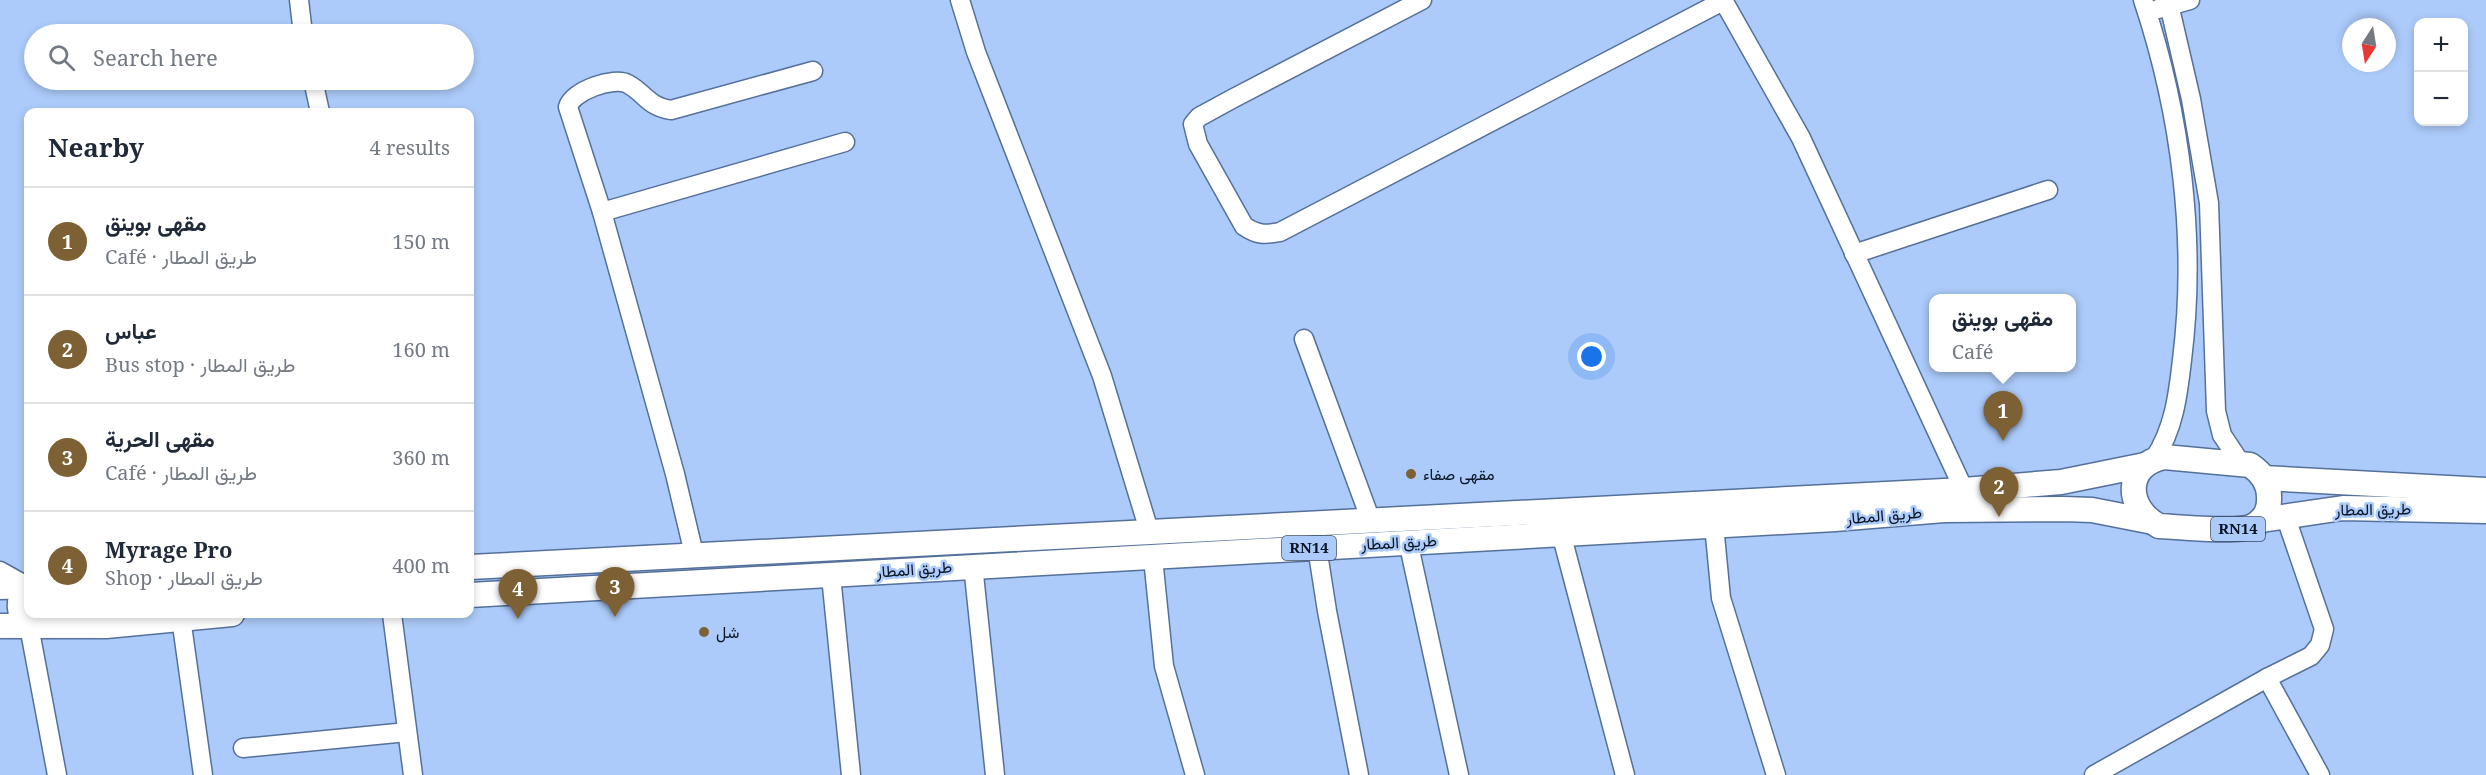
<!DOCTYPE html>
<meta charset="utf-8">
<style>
:root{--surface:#fff;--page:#f2f2f3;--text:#1f2937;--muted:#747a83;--line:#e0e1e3;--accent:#7d6134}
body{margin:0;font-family:"Noto Serif",Vazirmatn,serif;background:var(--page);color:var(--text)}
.controls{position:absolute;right:18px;top:18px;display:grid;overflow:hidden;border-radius:12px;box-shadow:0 3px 9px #0003}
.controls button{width:54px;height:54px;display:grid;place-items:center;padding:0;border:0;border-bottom:2px solid var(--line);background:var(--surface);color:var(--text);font:30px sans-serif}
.compass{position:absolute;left:2342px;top:18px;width:54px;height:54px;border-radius:50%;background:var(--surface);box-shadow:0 3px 9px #0003;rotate:192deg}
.you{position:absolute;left:1592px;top:357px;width:21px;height:21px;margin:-15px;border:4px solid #fff;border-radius:50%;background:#1a73e8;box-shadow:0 0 0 9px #1a73e833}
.badge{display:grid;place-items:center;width:39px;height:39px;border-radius:50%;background:var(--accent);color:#fff;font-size:20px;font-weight:700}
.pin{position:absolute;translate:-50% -50px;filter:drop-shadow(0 2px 3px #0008)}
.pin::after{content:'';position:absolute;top:32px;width:21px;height:18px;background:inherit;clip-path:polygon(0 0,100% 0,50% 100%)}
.popup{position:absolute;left:1929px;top:294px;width:147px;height:78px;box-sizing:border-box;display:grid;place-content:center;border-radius:12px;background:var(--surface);filter:drop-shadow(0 2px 4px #0005);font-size:20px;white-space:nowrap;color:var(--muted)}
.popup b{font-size:22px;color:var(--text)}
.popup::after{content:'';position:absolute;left:50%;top:100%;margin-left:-12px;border:12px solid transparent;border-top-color:var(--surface)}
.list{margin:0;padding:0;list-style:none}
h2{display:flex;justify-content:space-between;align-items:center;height:78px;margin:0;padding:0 24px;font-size:26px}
h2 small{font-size:20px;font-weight:400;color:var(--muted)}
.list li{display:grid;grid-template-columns:39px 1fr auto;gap:18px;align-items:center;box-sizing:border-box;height:108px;padding:0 24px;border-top:2px solid var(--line)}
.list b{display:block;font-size:22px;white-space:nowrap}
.list p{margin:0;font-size:20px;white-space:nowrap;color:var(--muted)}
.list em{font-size:20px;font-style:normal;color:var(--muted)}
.icon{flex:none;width:33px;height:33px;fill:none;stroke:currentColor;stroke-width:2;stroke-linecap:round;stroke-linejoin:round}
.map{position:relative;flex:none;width:2486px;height:775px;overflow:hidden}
.search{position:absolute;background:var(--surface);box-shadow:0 3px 9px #0003;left:24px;top:24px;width:450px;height:66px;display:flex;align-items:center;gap:15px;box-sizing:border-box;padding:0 21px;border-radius:33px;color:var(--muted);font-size:22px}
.panel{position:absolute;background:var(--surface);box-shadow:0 3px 9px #0003;left:24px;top:108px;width:450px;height:510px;border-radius:12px}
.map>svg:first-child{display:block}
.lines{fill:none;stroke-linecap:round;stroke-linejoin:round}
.minor-casing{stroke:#54709b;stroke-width:21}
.major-casing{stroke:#54709b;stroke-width:27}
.minor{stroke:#fff;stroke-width:18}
.major{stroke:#fff;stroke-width:24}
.poi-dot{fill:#7d6134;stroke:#accbfa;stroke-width:2}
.labels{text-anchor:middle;stroke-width:5;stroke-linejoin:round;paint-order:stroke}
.shield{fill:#accbfa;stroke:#3a4b64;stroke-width:1.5}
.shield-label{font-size:15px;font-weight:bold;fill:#091424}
.poi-label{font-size:16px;fill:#091424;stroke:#accbfa;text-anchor:start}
.street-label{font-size:16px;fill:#091424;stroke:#accbfa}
</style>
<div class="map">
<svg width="2486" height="775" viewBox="0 0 2486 775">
<rect width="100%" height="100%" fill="#accbfa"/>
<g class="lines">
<defs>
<g id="minor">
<path d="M299,0l4,34"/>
<path d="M960,0l16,52 126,324 48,158"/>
<path d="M1422,0l-190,99 -33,18 -6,7 5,20 46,82c13,9 21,9 36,6l443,-231"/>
<path d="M1723,0l78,138 163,352"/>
<path d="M2143,0c38,114 54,240 39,360 -4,35 -8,69 -28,99"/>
<path d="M2168,0l23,99 18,104 7,208 6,24 18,27"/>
<path d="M2158,9l32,-9"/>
<path d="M313,80l7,32"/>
<path d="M602,212l243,-70"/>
<path d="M1854,254l194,-64"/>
<path d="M1304,339l67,182"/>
<path d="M1714,525l7,73 55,177"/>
<path d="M1561,533l64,242"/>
<path d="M1408,541l51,234"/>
<path d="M1317,547l10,64 32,164"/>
<path d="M694,554l-19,-80 -73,-262 -34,-105c4,-16 46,-31 60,-23 18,10 19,22 43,26l142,-39"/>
<path d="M1153,558l11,108 31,109"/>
<path d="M973,565l22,210"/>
<path d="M0,571l27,15"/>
<path d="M831,576l20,199"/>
<path d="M392,614l21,161"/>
<path d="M181,618l22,157"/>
<path d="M29,626l28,149"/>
<path d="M2267,678l53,97"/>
<path d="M243,748l164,-16"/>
<path d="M2094,775l173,-97 44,-22 9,-11 4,-16 -39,-114"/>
</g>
<g id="major">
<path d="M2164,457l86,8c12,8 20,19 19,35 0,11 -6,21 -16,26 -15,7 -75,1 -94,0 -33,-17 -36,-60 5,-69z"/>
<path d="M2264,478l222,12"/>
<path d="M2261,520l82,-12 143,3"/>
<path d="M470,567l1494,-77 97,-8 84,-17"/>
<path d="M27,586c-10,14 -10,27 2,40"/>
<path d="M0,587l28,-1"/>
<path d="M470,595l1365,-76 109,-9 119,-1 29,1 56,11"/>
<path d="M0,626h106l126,-12"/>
</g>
</defs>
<use href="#minor" class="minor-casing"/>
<use href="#major" class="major-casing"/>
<use href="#minor" class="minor"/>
<use href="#major" class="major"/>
</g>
<g class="poi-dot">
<circle cx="1411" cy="474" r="6"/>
<circle cx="704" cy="632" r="6"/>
</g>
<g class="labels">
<g class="shield">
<rect x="2211" y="517" width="54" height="24" rx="4.5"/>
<rect x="1282" y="536" width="54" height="24" rx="4.5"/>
</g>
<g class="shield-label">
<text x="2238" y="534">RN14</text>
<text x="1309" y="553">RN14</text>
</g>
<g class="poi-label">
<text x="1423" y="480">مقهى صفاء</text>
<text x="716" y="638">شل</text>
</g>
<g class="street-label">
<text transform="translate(2373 509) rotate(-1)" y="6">طريق المطار</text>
<text transform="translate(1884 515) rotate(-5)" y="6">طريق المطار</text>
<text transform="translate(1399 542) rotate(-3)" y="6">طريق المطار</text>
<text transform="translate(914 569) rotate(-4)" y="6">طريق المطار</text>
</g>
</g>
</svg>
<div class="controls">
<button>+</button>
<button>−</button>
</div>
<svg class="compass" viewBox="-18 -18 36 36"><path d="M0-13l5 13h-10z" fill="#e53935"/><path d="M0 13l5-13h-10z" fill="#747a83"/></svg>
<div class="you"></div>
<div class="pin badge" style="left:2003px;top:441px">1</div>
<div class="popup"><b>مقهى بوينق</b>Café</div>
<div class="pin badge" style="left:1999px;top:517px">2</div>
<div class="pin badge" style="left:615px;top:617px">3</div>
<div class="pin badge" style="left:518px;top:619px">4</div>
<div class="search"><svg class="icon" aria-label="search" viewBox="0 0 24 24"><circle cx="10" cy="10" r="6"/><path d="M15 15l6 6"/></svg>Search here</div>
<section class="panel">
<h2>Nearby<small>4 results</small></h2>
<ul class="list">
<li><span class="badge">1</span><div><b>مقهى بوينق</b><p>Café · طريق المطار</p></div><em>150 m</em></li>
<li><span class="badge">2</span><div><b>عباس</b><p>Bus stop · طريق المطار</p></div><em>160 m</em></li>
<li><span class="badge">3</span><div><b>مقهى الحرية</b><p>Café · طريق المطار</p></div><em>360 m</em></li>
<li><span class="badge">4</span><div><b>Myrage Pro</b><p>Shop · طريق المطار</p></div><em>400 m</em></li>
</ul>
</section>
</div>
